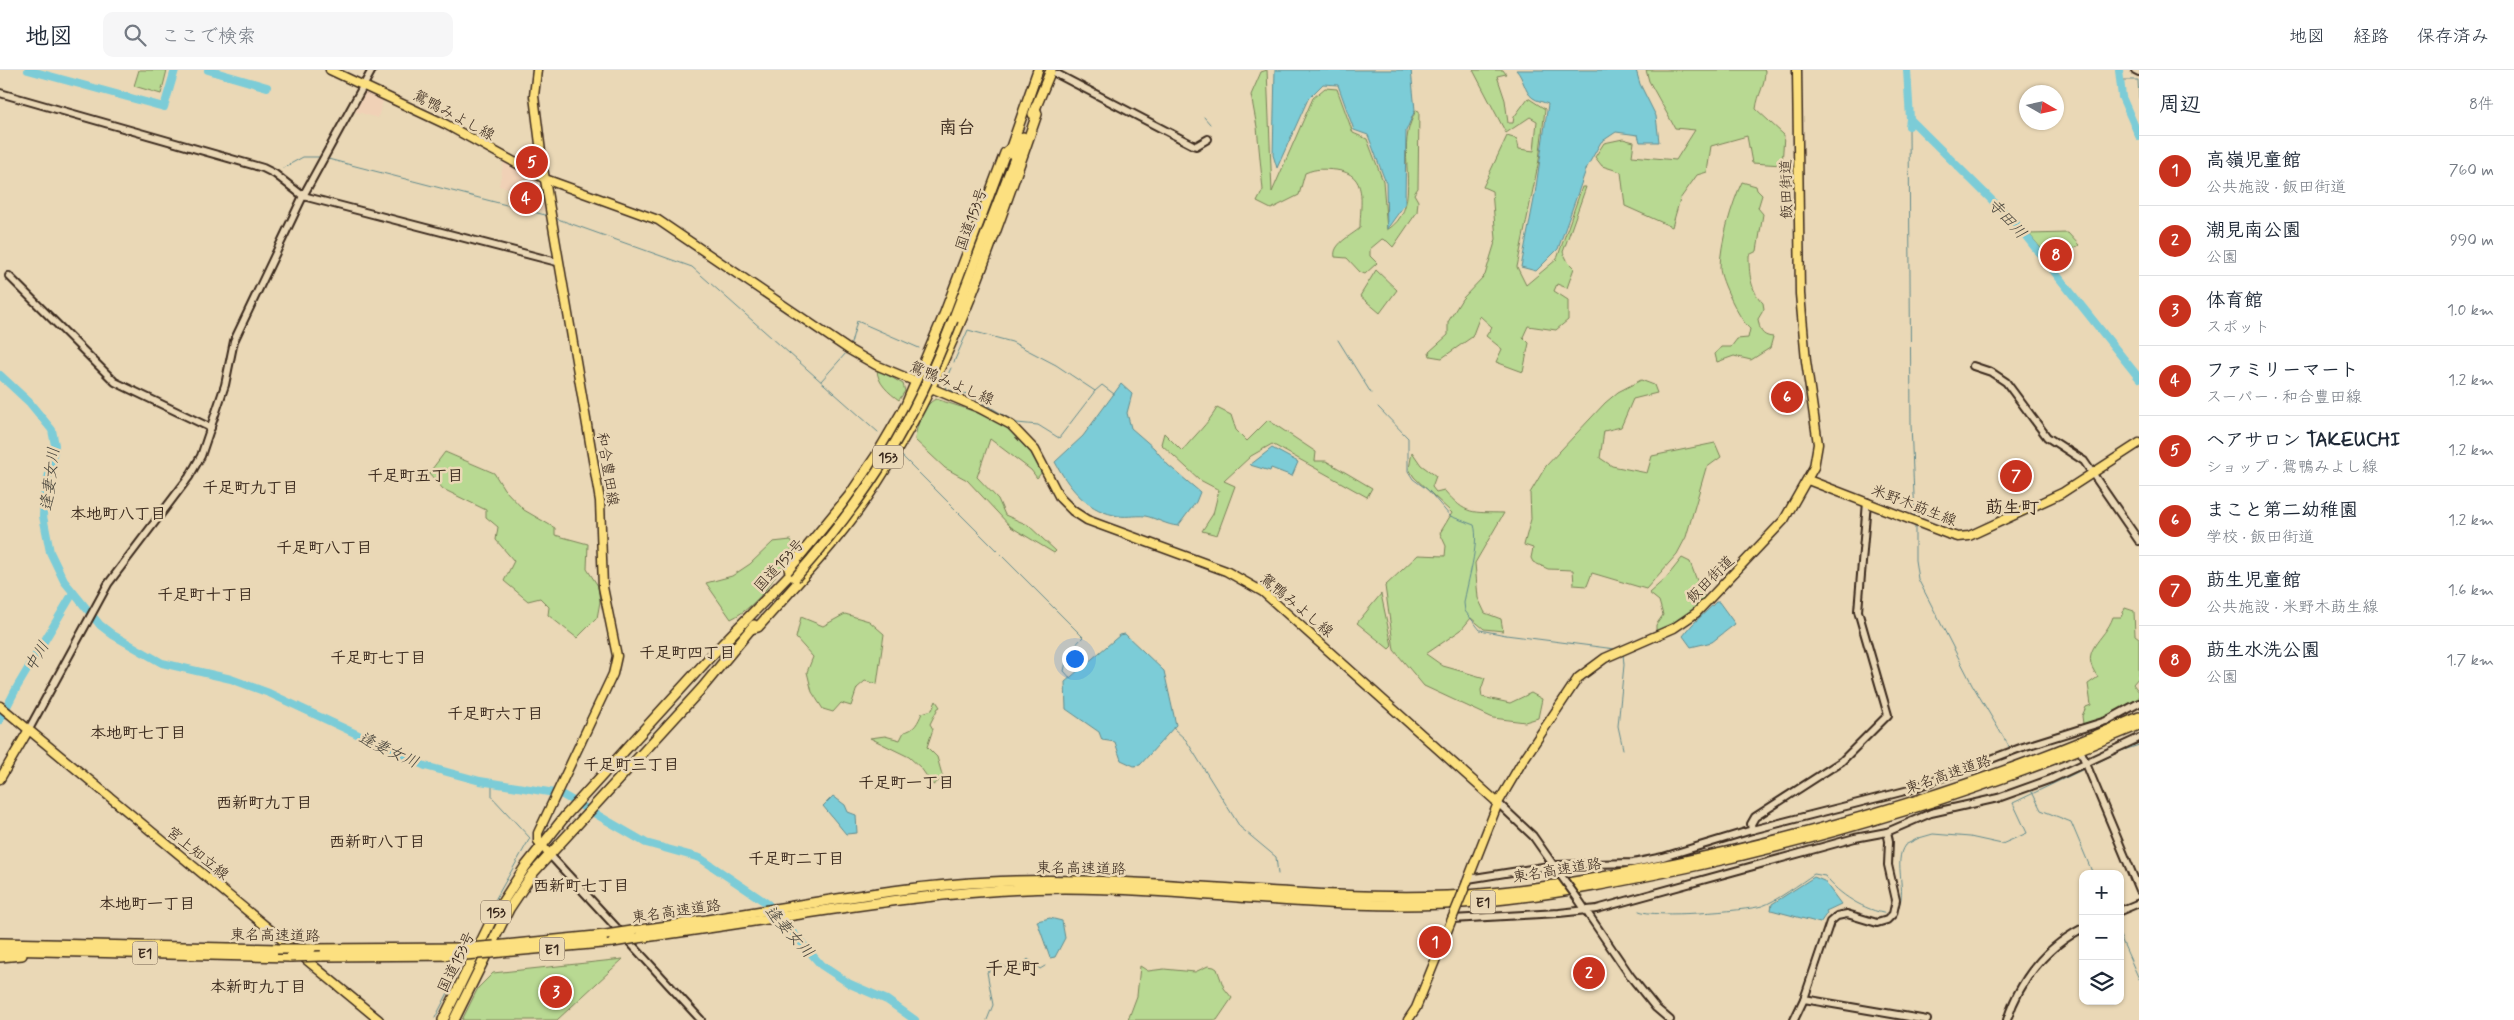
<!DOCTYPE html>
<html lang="ja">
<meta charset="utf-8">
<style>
:root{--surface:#fff;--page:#f6f6f7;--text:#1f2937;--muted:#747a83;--line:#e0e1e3;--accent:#c8321e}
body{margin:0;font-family:Mynerve,"Klee One",sans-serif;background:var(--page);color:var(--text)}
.controls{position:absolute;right:15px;bottom:15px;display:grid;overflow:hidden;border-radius:10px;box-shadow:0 1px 4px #0004}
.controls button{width:45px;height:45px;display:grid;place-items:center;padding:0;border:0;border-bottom:1px solid var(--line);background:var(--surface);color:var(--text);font:25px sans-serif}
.compass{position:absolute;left:2019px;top:15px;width:45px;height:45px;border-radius:50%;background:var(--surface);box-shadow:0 1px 4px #0004;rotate:99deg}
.you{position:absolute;left:1074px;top:588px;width:18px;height:18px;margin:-12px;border:4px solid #fff;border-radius:50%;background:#1a73e8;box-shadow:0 0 0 8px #1a73e833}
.badge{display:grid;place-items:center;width:32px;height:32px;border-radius:50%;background:var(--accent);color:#fff;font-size:16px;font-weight:700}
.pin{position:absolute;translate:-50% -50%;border:2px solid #fff;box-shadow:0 1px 5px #0006}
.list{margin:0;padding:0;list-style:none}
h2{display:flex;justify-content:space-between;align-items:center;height:65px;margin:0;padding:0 20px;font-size:21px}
h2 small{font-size:16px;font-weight:400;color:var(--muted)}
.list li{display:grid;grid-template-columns:32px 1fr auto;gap:15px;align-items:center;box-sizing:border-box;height:70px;padding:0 20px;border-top:1px solid var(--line)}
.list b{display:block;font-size:19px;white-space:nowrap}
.list p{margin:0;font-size:16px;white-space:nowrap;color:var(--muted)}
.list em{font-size:16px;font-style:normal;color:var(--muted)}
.icon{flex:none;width:28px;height:28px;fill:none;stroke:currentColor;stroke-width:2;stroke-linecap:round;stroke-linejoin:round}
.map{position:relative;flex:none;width:2139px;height:950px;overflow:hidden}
header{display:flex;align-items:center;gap:30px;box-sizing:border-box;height:70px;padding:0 25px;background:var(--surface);border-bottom:1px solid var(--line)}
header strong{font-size:24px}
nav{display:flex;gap:28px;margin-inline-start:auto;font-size:18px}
.search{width:350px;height:45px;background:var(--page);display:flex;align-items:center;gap:12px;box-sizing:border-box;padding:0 18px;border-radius:10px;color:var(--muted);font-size:19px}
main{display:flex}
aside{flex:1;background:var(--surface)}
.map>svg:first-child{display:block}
.built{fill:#f0d1b6}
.green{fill:#b8d992;stroke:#7a8258}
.water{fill:#7cccd7;stroke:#628b8d}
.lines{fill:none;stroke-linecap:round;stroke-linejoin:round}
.stream{stroke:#628b8d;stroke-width:1}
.river{stroke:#7cccd7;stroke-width:8}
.minor-casing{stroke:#3b2a1e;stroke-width:10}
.major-casing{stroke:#3b2a1e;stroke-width:11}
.highway-casing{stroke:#3b2a1e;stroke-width:12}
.minor{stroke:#ead8b6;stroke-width:6}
.major{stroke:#fce080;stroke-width:8}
.highway{stroke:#fce080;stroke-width:9}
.minor-bridge-casing{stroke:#3b2a1e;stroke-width:10;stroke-linecap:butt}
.major-bridge-casing{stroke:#3b2a1e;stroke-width:11;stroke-linecap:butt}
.highway-bridge-casing{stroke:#3b2a1e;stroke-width:12;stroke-linecap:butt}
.minor-bridge{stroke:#ead8b6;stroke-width:6}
.major-bridge{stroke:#fce080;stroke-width:8}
.highway-bridge{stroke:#fce080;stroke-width:9}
.labels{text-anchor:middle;stroke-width:5;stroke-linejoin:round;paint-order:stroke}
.shield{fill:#ead8b6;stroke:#705e4c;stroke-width:1}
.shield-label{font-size:14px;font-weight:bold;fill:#3b2a1e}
.street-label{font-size:15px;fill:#3b2a1e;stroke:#ead8b6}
.water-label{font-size:16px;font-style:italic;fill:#45423a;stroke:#ead8b6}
.neighbourhood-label{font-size:16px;font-weight:bold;fill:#3b2a1e;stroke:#ead8b6}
.quarter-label{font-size:18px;font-weight:bold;fill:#3b2a1e;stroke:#ead8b6}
</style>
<header>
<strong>地図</strong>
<div class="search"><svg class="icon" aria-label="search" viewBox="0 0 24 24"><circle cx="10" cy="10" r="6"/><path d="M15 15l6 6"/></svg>ここで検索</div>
<nav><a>地図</a><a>経路</a><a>保存済み</a></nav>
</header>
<main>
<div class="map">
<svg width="2139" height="950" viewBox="0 0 2139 950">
<rect width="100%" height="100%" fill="#ead8b6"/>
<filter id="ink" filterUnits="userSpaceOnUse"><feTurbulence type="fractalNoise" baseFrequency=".02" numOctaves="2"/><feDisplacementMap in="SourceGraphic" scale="10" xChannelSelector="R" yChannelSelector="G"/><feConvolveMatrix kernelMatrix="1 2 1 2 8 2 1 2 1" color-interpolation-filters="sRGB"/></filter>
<g filter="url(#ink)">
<g class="built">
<path d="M369,20l15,7 -6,21 -24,-7 11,-20z"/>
<path d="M504,91l33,20 4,4 4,26 -26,-7 2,-13 -22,-5z"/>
</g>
<g class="green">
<path d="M139,0h28l-6,24 -27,-8z"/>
<path d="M1267,0l5,122 41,-94 12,-10 12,1 16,44 14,6 16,42 4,49c34,-21 14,-65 21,-98 1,-7 5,-15 8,-22l3,1 -1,77 -4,6 4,7 -1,11 -24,35 -6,-6 -5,-2 -12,10v7l7,7 -12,11 -5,-2 -13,-14 -12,-1c-3,-13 16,-21 25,-29 0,-25 9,-54 -24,-58 -12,-1 -19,-2 -31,3l-6,22 -28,14 -14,-7 6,-12 -6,-63 -6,-32 10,-23z"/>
<path d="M1473,0h30l3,4 -9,2 8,24 3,23h5l1,-6 14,-19 17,11 -6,51 -22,107 9,18 31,-26 25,-72h4l-23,65 5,10 6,6 -7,20 -10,-4 -3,7 14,9v20l-12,10 -28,-4 -5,11 6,6 -6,29 -27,-10 6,-13 -16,-13 6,-9 -12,-11 -8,21 -30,21 -12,-2 -1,-4 19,-17v-13l14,-23 23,-24 11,-36 -4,-48 -9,-4 24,-51 10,3 2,10 15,2 3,-30 -7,-4 -24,16z"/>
<path d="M1646,0h119c0,17 -7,23 -9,39l28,26 -2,30 -30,-2 -5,-27 -36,10 -4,26 -10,3 -17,24 -8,28 -47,-21 -4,-34 -19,-6 -7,-9 9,-14 19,-4 11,3 -2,14 44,4 19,-30 -20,-2 -26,-47z"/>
<path d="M1742,112l14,4 1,4 5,5 -4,13 5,6 -6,37 -8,4c0,18 1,35 14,48l1,6 -6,10c2,11 3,17 15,18l-3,11 -19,12 -17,-4 -17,6 -2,-8 6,-7h10l6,-8 11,-1 2,-9c-9,-7 -30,-49 -30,-61 0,-24 12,-65 22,-86z"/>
<path d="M2068,163l11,12 -25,19 -25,-30z"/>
<path d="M1376,200l21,20 -17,23 -20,-17z"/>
<path d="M877,299l26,15 2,7 -6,9c-10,-7 -22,-17 -22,-31z"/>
<path d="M1641,310l13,5 3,8 -24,6 -12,28 -17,4 -4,27 12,8 35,7 5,-17 63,-13 6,14 -15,11 -20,69 -9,17 -31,35 -54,-16 -5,13 -13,-1 -1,-15 -25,-1 -15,-7 -2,-4 2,-10 -9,-3 7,-26 -1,-26 16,-27 59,-63 13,-11z"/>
<path d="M936,329c50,16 81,23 106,73l-5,6 -6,-8 -41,-31 -13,38 21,22 7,16 23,10 28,26 -2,2 -43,-26 -44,-47 -22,-12 -30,-28c1,-13 8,-36 21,-41z"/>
<path d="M1217,338l14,7 5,15 11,11 21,-21 48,32 -1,9h11l46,27 -5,9 -95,-53 -21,12 -27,25 11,5 -18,49 -15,-4 11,-17 6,-24 -19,-10 -39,-36 3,-11 18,18c12,-15 26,-27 35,-43z"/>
<path d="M445,382l49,21 10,16 20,21 31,18v7l33,9 -1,25 11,17 2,16 -3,16 -20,20 -29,-23 1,-8 -9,-9 -12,3 -24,-20 10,-20 -18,-21 2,-13 -12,-10v-7l-43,-21 -14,-16z"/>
<path d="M1412,382l9,13 15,11 -4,11 4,5 8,-2c23,26 27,22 60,23l-29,50 3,35 7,15 16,6 2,12 -19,-2 -13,-11 -10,12 -35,24 17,12 42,12 -4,12 1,7 28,6 21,-10 11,6 -4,19 -13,4 -32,-4 -69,-32 -30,-36 -9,-64 33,-31 27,1 1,-10 -6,-13 12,-20 -38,-36 -5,-8z"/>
<path d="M791,470l3,5c-15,27 -34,60 -63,74l-25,-36 26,-7 18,-12 23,-22z"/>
<path d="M1682,488l8,4 12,32 8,7 -20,18 -34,13v-7l7,-10 -4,-14 -10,-8 17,-15z"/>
<path d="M1381,524l11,52 -3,3 -32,-26z"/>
<path d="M2125,538l9,3 1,24 4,3v39l-6,7 6,8v7l-36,19 -20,6 -1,-8 4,-9 5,-2 -3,-21 10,-7c-21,-27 7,-36 15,-60h8z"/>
<path d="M845,544l24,7 15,13 -7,50 -12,-3 -8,7 -6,18 -10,-3 -8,9 -10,-3 -11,-17 -5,-20 6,-15 -17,-19 5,-21 22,9z"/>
<path d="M936,631l4,6 -2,1 -8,16 3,5 -6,18 10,10 6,21 -10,7 -12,-17 -12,-11 -39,-19 15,-2 15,4 4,-8c11,-2 14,-10 18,-19l10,-3z"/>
<path d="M623,889l-66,61h-95l16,-32 15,-15z"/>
<path d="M1594,894l4,16 -7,12 -12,-27z"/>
<path d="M1140,896l8,5 16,-2 31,3 13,-6 6,1 3,2 7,19 8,10 -15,22h-89l9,-24z"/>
</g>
<g class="water">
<path d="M1275,0h136l4,40 -9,21 -1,73 -18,25 -1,-46 -18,-48 -14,-5 -16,-45 -15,-1 -15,15 -31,69 -4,-13z"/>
<path d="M1516,0h120l4,14 16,32 3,26h-19l-2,-7 -22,-3 -15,10 -14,25 -29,82 -22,22 -15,-4 14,-73 13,-90c-4,-2 -11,-3 -15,-6 -9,-6 -9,-20 -17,-28z"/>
<path d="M1121,314l11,10 -5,19 4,15 23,20 14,17 32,27 -4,10 -18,24c-12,-1 -22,-8 -33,-10 -10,-1 -21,2 -31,-1 -29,-6 -46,-29 -59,-53l28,-26z"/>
<path d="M1272,378l26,14 -6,14 -21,-8 -1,3 -20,-6z"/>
<path d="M1716,532h3l16,22 -23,18 -21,5 -8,-11 9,-11z"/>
<path d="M1125,564l39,37 12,54 -36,40 -6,1 -13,-6 -6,-18 -13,-2 -3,-8 -33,-23 -1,-27 55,-47z"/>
<path d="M833,726l12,9 3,7 8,3 1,18 -11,1 -23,-28z"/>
<path d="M1814,807l10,4 17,23 -15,7 1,2 -7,10 -49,-13 1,-6z"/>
<path d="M1050,848l12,3 3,17 -10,19 -5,1 -13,-37z"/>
</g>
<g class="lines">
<g class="stream">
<path d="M2120,10h18l1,18"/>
<path d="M1204,47l6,7"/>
<path d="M1909,56l2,298 4,95"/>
<path d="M328,89l221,57"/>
<path d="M283,98l20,-11h18"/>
<path d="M555,148l137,49 186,165"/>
<path d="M1338,270l33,53"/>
<path d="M850,277l7,-26 62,27"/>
<path d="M954,292l14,-32 44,12 44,23 39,26 7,-6 12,9"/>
<path d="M951,298l-7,15 4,7 20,4 49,29 21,2 21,13 36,-47"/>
<path d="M821,311l26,-29"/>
<path d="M1378,337l30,31v33l5,8 15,11 22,26 24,9c6,18 -7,58 -10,78l1,8 15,19 26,5 109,14"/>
<path d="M902,386l181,181 -15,16 -4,18 7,8"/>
<path d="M1915,456v34l3,19 54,105 39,66"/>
<path d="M1623,583l1,12 -6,61 5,23"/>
<path d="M1173,658l13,12 54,87 36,30 2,17"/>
<path d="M2090,696l31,-15 18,-6"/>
<path d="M2030,718l11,22 30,12 22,52"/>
<path d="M1897,839c12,-16 -5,-47 8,-64l14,-7 14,-4 37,3 32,7 25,-11 -14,-30 71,-34"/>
<path d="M1639,841c15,7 105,0 123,-5 13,-4 40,-24 52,-32l11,2c14,19 39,34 63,38"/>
<path d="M486,846l44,-78 -38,-41v-14"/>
<path d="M2120,866l19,43"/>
<path d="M435,948l17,-33"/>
<path d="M987,950l6,-15 -6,-33 14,-7 13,7 14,-13 12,10 5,-3"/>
</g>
<g class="river">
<path d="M28,0l136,37 11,-37"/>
<path d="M208,0l59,17"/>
<path d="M1907,0l3,49"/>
<path d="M2119,0l3,27 17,39"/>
<path d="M1909,56l1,-7 107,106 122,153"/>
<path d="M0,305l29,27 23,28 3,15 -11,52 -1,19 7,36 14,29 36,44 13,10 49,28 69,16 38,14 156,73 55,15 81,13 85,49 54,15 68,46 53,61 29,19 37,16 28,20"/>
<path d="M0,650l17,-33 56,-94"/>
</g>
<defs>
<g id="minor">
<path d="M2135,0l4,2"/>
<path d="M1057,4l136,71 3,1 12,-7"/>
<path d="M0,23l263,75 12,6 28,22 254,66"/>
<path d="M9,206l106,106 96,46"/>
<path d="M1973,296l18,6 15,10 41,55 37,24 55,80"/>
<path d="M28,661l80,-147 81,-107 12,-21 24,-71 9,-44 69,-145 69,-126"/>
<path d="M2082,684l57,136"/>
<path d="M1498,733l35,33 26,37"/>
<path d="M1752,760l-1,-6 4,-7 87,-56 46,-46 -30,-104 9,-109"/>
<path d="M549,784l152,166"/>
<path d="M1468,809l87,-14 78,-2 30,-6 89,-27 157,-40 114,-43 83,-26 33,-18"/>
<path d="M1578,829l53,78 25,31 14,12"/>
<path d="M2120,841l19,-8"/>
<path d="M1452,849l107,-6 38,-4 258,-71 32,-6 44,-19 67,-15 53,-19 88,-41"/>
<path d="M1804,929l123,21"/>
<path d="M1794,950l10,-21 26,-77 7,-6 10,-2 30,9 10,-3 6,-6 3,-14 -8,-35 1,-24 -2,-9"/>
<path d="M2007,950c13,-40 38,-72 76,-92"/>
</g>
<g id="major">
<path d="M330,0l115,54 100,55 113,41 190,129 28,16 103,43 32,17 24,25 25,48 13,13 14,9 139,51 37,21 235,211"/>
<path d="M537,0l-3,26 9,72 57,333 3,86 14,69 -4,18 -75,159v8l11,13"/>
<path d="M1808,410l140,54 10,3 11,-1 93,-43 77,-50"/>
<path d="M0,636l379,314"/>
<path d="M0,709l28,-48"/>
<path d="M1467,812l31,-79 24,-41 56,-84 27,-20 69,-30 22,-15 88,-93 30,-53 4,-23 -12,-83 -6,-67 -3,-224"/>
<path d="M1408,950l8,-12 36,-89"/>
</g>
<g id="highway">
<path d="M1033,44l18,-44"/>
<path d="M1009,83l29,-83"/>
<path d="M953,250l70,-183"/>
<path d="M789,499l60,-73 27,-40 30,-51 38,-90 61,-162 6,-5"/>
<path d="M751,559l7,-2c41,-46 85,-91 118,-143 74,-113 117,-243 161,-370l-2,-6"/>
<path d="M632,861c127,-16 254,-47 383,-50 144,-4 287,20 432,15 77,-3 153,-18 229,-33 158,-33 315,-81 463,-146"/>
<path d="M637,868c142,-18 283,-49 427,-50 141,0 282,27 423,13 72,-7 142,-21 212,-36 150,-33 298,-80 440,-140"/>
<path d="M0,873l277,6"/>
<path d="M494,876l112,-11"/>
<path d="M311,879l158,-1"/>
<path d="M0,880l290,7"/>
<path d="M491,883l122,-11"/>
<path d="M321,886l144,-1"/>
<path d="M0,887l22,-2"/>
<path d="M443,950l50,-103 32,-50 41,-52 145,-159 87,-90"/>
<path d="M454,950l55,-111 24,-36 169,-185 52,-63"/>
</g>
</defs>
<use href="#minor" class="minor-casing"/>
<use href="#major" class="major-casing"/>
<use href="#highway" class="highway-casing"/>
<use href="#minor" class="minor"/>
<use href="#major" class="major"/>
<use href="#highway" class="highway"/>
<defs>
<path id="minor-bridge" d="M1559,803l19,26"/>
<path id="major-bridge" d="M1452,849l15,-37"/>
<g id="highway-bridge">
<path d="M795,508c73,-82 119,-156 158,-258"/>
<path d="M606,865l26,-4"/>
<path d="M613,872l24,-4"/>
<path d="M469,878l25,-2"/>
<path d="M277,879h34"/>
<path d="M465,885l26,-2"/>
<path d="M290,887l31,-1"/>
</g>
</defs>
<use href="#minor-bridge" class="minor-bridge-casing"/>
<use href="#major-bridge" class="major-bridge-casing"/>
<use href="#highway-bridge" class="highway-bridge-casing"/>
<use href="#minor-bridge" class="minor-bridge"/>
<use href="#major-bridge" class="major-bridge"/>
<use href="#highway-bridge" class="highway-bridge"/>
</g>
</g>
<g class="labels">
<g class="shield">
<rect x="873" y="375.5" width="30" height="23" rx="4"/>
<rect x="1470.5" y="820.5" width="25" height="23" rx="4"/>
<rect x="481" y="830.5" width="30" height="23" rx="4"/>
<rect x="539.5" y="867.5" width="25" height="23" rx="4"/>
<rect x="132.5" y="871.5" width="25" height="23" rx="4"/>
</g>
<g class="shield-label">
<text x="888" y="392">153</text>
<text x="1483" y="837">E1</text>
<text x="496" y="847">153</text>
<text x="552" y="884">E1</text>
<text x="145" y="888">E1</text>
</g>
<g class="street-label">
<text transform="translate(454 45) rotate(28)" y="5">鴛鴨みよし線</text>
<text transform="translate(1786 119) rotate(-91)" y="5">飯田街道</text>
<text transform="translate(971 149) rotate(-70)" y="5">国道153号</text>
<text transform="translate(952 313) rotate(23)" y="5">鴛鴨みよし線</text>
<text transform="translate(608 399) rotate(81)" y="5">和合豊田線</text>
<text transform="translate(1914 435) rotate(21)" y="5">米野木莇生線</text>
<text transform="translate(779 495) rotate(-47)" y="5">国道153号</text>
<text transform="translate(1710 509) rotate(-45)" y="5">飯田街道</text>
<text transform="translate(1297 535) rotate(40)" y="5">鴛鴨みよし線</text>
<text transform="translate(1948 704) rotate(-19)" y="5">東名高速道路</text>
<text transform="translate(198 783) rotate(39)" y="5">宮上知立線</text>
<text transform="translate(1081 798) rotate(1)" y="5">東名高速道路</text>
<text transform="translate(1557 800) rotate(-9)" y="5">東名高速道路</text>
<text transform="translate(676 841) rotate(-8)" y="5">東名高速道路</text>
<text transform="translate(275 865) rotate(1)" y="5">東名高速道路</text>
<text transform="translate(456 892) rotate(-64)" y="5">国道153号</text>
</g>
<g class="water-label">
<text transform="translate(2008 148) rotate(47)" y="6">寺田川</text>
<text transform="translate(49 409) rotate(-83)" y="6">逢妻女川</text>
<text transform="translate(36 586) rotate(-60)" y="6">中川</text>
<text transform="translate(389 679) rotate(25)" y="6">逢妻女川</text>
<text transform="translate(790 861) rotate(48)" y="6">逢妻女川</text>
</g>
<g class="neighbourhood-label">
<text x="415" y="411">千足町五丁目</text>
<text x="250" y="423">千足町九丁目</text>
<text x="118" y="449">本地町八丁目</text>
<text x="324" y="483">千足町八丁目</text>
<text x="205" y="530">千足町十丁目</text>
<text x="687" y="588">千足町四丁目</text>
<text x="378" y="593">千足町七丁目</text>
<text x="495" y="649">千足町六丁目</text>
<text x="138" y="668">本地町七丁目</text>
<text x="631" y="700">千足町三丁目</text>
<text x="906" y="718">千足町一丁目</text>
<text x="264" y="738">西新町九丁目</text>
<text x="377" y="777">西新町八丁目</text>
<text x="796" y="794">千足町二丁目</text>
<text x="581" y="821">西新町七丁目</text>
<text x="147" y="839">本地町一丁目</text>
<text x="258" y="922">本新町九丁目</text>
</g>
<g class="quarter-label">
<text x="957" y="63">南台</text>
<text x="2012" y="443">莇生町</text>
<text x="1012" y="904">千足町</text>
</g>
</g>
</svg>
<div class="controls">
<button>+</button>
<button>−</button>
<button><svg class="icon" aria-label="layers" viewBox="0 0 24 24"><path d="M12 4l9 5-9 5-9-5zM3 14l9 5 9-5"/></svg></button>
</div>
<svg class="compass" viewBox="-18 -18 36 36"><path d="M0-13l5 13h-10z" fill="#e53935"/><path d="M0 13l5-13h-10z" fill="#747a83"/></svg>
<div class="you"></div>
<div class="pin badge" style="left:1435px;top:872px">1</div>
<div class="pin badge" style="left:1589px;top:903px">2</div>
<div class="pin badge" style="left:556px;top:922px">3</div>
<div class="pin badge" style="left:526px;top:128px">4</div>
<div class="pin badge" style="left:532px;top:92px">5</div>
<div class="pin badge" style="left:1787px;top:327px">6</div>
<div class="pin badge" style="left:2016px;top:406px">7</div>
<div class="pin badge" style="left:2056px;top:185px">8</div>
</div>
<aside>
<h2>周辺<small>8件</small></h2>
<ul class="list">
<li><span class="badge">1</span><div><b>高嶺児童館</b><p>公共施設 · 飯田街道</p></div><em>760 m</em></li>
<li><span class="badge">2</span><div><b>潮見南公園</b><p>公園</p></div><em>990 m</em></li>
<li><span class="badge">3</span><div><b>体育館</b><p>スポット</p></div><em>1.0 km</em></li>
<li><span class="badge">4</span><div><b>ファミリーマート</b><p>スーパー · 和合豊田線</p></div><em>1.2 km</em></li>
<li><span class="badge">5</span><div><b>ヘアサロン TAKEUCHI</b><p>ショップ · 鴛鴨みよし線</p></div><em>1.2 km</em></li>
<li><span class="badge">6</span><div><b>まこと第二幼稚園</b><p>学校 · 飯田街道</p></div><em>1.2 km</em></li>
<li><span class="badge">7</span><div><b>莇生児童館</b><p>公共施設 · 米野木莇生線</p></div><em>1.6 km</em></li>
<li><span class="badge">8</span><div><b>莇生水洗公園</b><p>公園</p></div><em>1.7 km</em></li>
</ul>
</aside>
</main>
